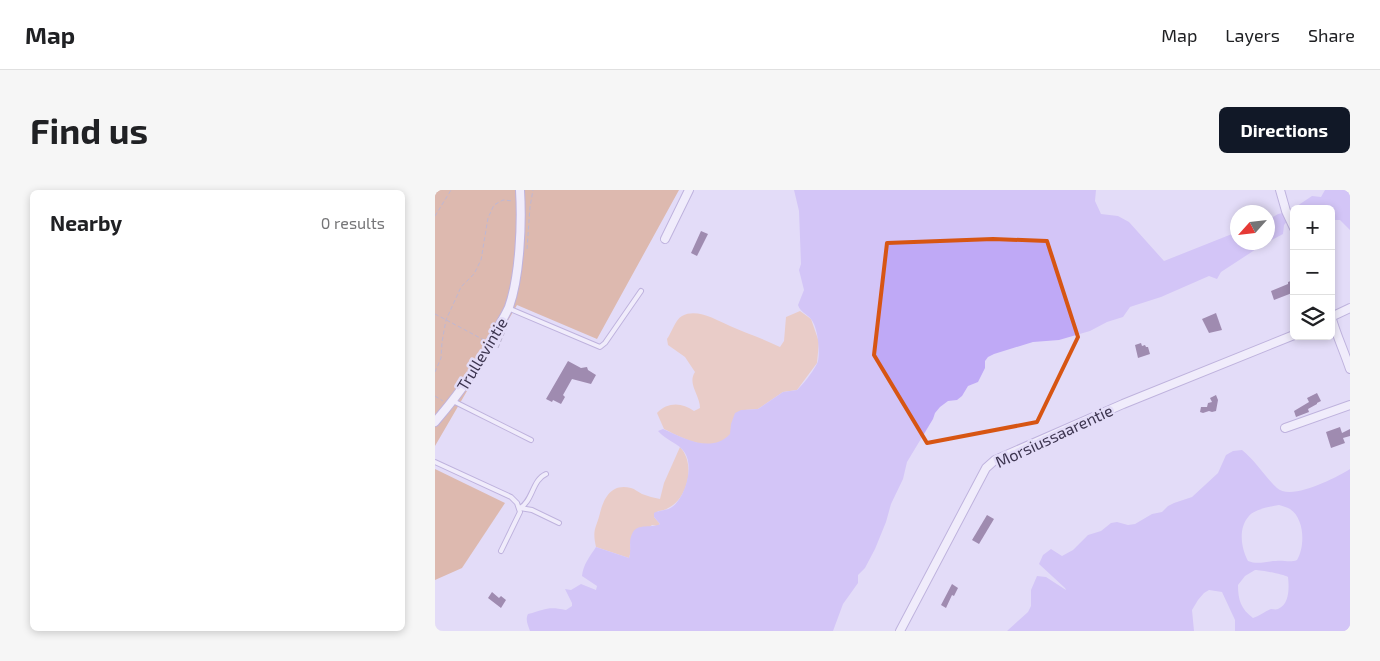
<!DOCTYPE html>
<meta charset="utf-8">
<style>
:root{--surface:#fff;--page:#f6f6f6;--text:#202124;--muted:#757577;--line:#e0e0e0;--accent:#111827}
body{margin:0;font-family:"Exo 2",sans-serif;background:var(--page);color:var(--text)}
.controls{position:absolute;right:15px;top:15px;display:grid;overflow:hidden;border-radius:8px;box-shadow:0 2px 8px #0003}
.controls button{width:45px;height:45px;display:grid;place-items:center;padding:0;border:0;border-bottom:1px solid var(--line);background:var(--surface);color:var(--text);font:25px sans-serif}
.compass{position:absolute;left:795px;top:15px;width:45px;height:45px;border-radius:50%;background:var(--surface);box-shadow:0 2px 8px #0003;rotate:243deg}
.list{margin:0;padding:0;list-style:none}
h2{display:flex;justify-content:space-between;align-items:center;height:65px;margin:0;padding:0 20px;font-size:21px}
h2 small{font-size:16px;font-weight:400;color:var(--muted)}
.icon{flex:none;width:28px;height:28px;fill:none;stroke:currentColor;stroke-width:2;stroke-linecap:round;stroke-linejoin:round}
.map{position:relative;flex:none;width:915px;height:441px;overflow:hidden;border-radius:8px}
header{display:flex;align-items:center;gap:30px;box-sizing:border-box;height:70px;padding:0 25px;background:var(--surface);border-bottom:1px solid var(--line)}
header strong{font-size:24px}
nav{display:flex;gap:28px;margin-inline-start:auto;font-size:18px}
.intro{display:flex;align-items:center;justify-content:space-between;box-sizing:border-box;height:120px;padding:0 30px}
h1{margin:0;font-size:35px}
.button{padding:12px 22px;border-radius:8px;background:var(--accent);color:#fff;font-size:18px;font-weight:700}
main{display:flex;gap:30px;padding:0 30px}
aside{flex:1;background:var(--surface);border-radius:8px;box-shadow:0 2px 8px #0003}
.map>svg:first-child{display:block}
.green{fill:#f0b88f}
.forest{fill:#d48e58}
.water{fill:#bfa9f6;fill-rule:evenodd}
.building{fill:#4d285a}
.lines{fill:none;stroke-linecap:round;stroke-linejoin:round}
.lane-casing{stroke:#9280be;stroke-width:6}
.street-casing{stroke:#9280be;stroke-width:10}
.path{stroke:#928aa6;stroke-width:1;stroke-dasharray:4 2.5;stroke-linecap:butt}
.lane{stroke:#fff;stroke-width:4}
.street{stroke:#fff;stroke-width:8}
.marked{fill:none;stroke:#d75513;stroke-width:4;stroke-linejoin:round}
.labels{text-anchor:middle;stroke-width:5;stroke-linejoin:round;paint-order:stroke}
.street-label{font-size:16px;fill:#3d3550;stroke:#e3dcf8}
</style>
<header>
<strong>Map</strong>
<nav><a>Map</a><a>Layers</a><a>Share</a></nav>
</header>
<div class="intro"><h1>Find us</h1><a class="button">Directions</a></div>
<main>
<aside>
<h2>Nearby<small>0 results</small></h2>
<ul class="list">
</ul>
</aside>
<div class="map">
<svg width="915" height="441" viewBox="0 0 915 441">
<rect width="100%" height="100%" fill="#e3dcf8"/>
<g class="green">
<path d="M365,121l11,8 8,23 -2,21 -20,27 -14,2 -25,17 -13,1c-6,9 -11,23 -20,30 -17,12 -45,-3 -61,-11l-7,-16c10,-11 25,-11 37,-2l6,-3c0,-13 -13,-24 -5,-36l-10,-15 -17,-12 -1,-6c5,-7 8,-19 15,-23 15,-8 34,4 48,10 16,7 34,13 50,21l4,-6 2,-24z"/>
<path d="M245,257c18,19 6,62 -22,64l-4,6 6,7 -3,2 -5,-1 -22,19 1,7 -2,7 -33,-11c-4,-18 0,-18 4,-34 4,-15 11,-30 31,-25 4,1 7,4 11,6 6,2 12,4 18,5l4,-16z"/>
</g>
<g class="forest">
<path d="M0,0h244l-82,149 -80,-34 -82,141z"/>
<path d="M0,279l70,34 -43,65 -27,12z"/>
</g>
<g class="water">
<path d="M359,0h302l-1,11 6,13 17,2 11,6 35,39 73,-29v10h30l-46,30 -4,7 -8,-3 -48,21 -25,8 -6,2 -7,10 -16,5 -17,9 -31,9 -26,2 -39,12 -6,3 -3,4v7l-7,14 -10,4 -6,10 -5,4 -9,1 -8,6 -5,6 -2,6 -26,43 -4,17 -12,25 -5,18 -11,27 -10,19 -7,7v8l-15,21 -10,27h-303c-2,-6 -5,-11 -2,-17 18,-5 20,-8 38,-4l6,-4v-3l-7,-14 6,1 10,-6 15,6 1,-4 -15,-10c1,-11 8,-20 14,-29l33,11c3,-8 -1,-16 3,-24 5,-12 21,-5 28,-10l-6,-7v-4c5,-3 13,-2 18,-6 13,-9 22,-40 13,-54 -6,-10 -20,-13 -27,-22l5,-2c21,9 48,25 67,5l1,-10 4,-11 6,-3 17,-1 25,-17 14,-2c6,-5 19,-22 21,-29 2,-10 0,-34 -7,-42 -5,-6 -10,-6 -13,-14l6,-15 -5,-20 2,-6 -2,-53z"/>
<path d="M890,0h25v40l-10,-10h-9v-11h-37v10h-5l-5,6 -1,9 -15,8v-22l10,-6 10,-2 24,-16 9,1z"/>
<path d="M807,260c14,11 22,26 35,38 14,13 59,-10 73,-19v162h-115v-11l-13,-28 -13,-2 -5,3 -6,7 -6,10 2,21h-187l21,-19 3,-6v-16l6,-14 9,1 20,13 -1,-2 -26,-24 4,-9 8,-6 11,7 11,-6 15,-15 13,-4 10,-8 6,-1 11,3 7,-1 17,-10 10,-2 6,-6 6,-3 18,-6 26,-24 8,-18 7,-4zM844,315c3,1 8,2 11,4 15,10 15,38 7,51 -7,3 -13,0 -21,1 -10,0 -18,4 -28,0 -7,-13 -10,-33 1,-45 6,-7 20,-9 30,-11zM820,380c6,0 28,4 33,7 1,10 2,27 -10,32 -2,1 -5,0 -7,0 -6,2 -11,7 -18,9 -12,-9 -15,-18 -15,-33l7,-9z"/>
</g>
<g class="building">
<path d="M266,41l7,3 -11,22 -6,-3z"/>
<path d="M859,90v17l-2,-4 -18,7 -3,-9 17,-7v-2z"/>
<path d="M781,123l6,17 -13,3 -7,-14z"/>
<path d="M706,153l1,3 3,-1 1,2h2l2,7 -12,4 -3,-13z"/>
<path d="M133,171l13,7 6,-1 1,3 8,5 -5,9 -19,-5 -9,16 2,2 -4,7 -8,-4 -1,2 -6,-3z"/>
<path d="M882,203l4,8 -4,2v1l-9,5 1,3 -13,5 -2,-6 15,-9 -2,-4z"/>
<path d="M781,205l2,5 -2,11 -4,1 -3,-1 -6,2 -3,-1 1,-5h6l1,-4 4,-1 -2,-4z"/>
<path d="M905,237l2,6 8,-4v7l-7,2 2,5 -14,5 -5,-16z"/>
<path d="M552,325l7,4 -15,25 -7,-4z"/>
<path d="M517,394l6,4 -4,8 -2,-1 -6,13 -5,-3z"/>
<path d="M57,402l7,6 2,-2 5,4 -5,8 -13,-10z"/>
</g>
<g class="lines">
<defs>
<g id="lane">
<path d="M73,118l92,39 5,-4 36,-52"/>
<path d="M18,211l78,39"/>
<path d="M0,272l76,35 6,6 3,9 -19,39"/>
<path d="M85,318c13,-7 12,-28 26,-34"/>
<path d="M85,318l12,2 27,13"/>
</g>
<g id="street">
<path d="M845,0l6,21 8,17"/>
<path d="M230,49l24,-49"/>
<path d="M896,126c5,18 13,35 19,53"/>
<path d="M896,127l19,-9"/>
<path d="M0,232c23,-27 45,-56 60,-88 4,-9 10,-18 14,-27 11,-31 13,-84 11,-117"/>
<path d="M850,238l65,-23"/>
<path d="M465,441l86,-163 9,-8 128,-56 171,-69"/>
</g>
</defs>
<use href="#lane" class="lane-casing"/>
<use href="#street" class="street-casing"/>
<g class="path">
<path d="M0,26l16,-26"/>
<path d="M92,59l3,-42 3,-17"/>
<path d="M0,124l49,26"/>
<path d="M63,158l8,-19"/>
<path d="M0,182l6,-14 1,-16 4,-22 15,-33 13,-13 7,-14 7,-42 6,-13 9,-5 10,1"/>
<path d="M0,206l8,5"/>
</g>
<use href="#lane" class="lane"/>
<use href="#street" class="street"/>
</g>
<path d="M0 0H915V441H0ZM558,49l54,2 31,96 -41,85 -110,21 -53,-88 13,-112z" fill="#e3dcf8" fill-opacity=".55" fill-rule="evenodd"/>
<path class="marked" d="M558,49l54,2 31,96 -41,85 -110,21 -53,-88 13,-112z"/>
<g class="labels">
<g class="street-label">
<text transform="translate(47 164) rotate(-59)" y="6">Trullevintie</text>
<text transform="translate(619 246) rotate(-25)" y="6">Morsiussaarentie</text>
</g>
</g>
</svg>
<div class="controls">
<button>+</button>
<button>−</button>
<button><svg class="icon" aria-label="layers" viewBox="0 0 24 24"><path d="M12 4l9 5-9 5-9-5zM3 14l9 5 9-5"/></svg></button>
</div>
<svg class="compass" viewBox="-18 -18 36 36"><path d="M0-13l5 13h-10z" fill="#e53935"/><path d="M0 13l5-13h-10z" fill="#757577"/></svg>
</div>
</main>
